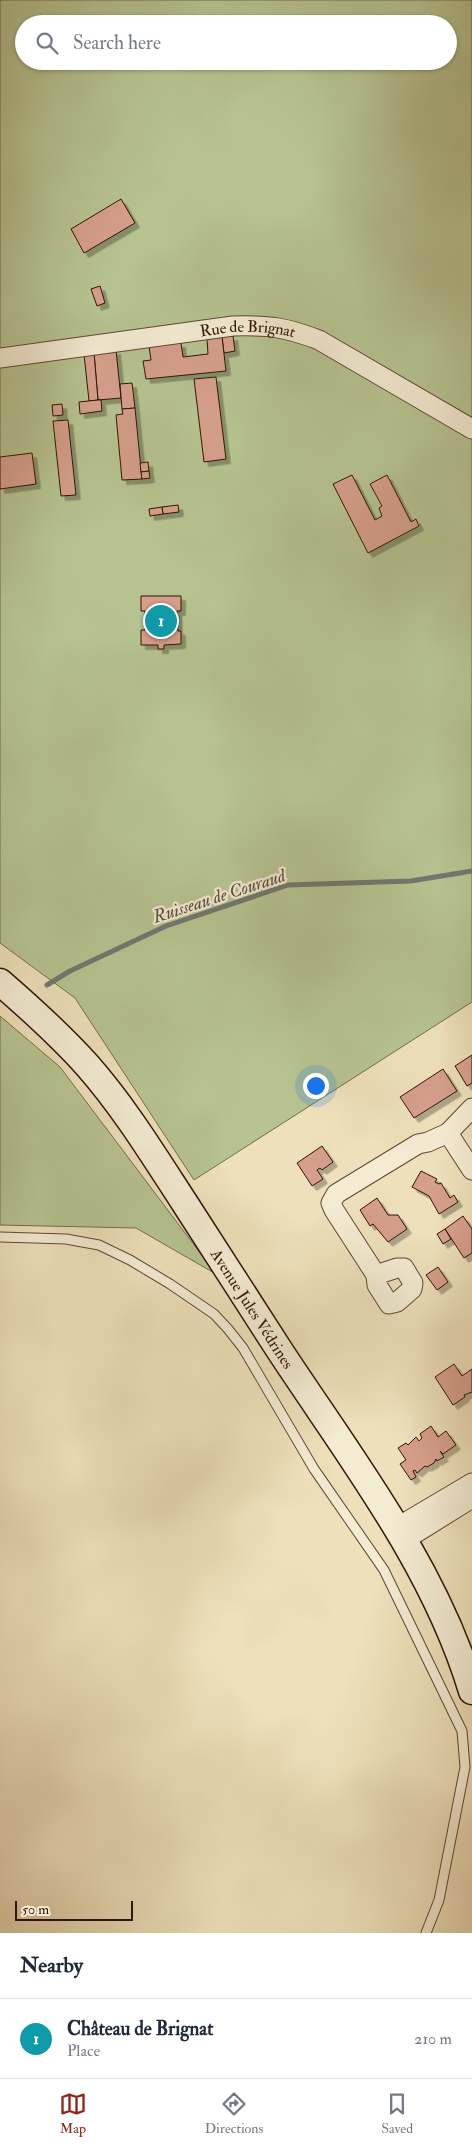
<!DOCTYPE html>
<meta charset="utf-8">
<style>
:root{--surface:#fff;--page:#f6f6f7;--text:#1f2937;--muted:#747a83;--line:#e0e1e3;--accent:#8f2418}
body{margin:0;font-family:"IM FELL Double Pica",serif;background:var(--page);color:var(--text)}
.scale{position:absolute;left:15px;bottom:12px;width:118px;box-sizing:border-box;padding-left:5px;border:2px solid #301404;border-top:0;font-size:14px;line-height:18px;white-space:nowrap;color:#301404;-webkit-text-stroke:4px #f3ebd2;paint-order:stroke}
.you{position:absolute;left:315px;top:1085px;width:18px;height:18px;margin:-12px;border:4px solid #fff;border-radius:50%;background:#1a73e8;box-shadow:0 0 0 8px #1a73e833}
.badge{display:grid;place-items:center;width:32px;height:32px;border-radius:50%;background:var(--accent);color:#fff;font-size:16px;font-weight:700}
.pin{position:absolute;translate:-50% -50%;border:2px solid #fff;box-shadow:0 1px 5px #0006}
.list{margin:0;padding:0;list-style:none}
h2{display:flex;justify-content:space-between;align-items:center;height:65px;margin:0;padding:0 20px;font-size:21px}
h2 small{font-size:16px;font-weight:400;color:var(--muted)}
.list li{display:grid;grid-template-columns:32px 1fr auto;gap:15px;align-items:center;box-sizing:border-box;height:80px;padding:0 20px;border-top:1px solid var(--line)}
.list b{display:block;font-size:19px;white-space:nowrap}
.list p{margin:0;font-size:16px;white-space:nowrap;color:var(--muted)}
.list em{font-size:16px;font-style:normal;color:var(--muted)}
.icon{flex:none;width:28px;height:28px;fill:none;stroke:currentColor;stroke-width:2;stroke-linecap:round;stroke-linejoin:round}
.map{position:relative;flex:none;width:472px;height:1933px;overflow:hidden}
.search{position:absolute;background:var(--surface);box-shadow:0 1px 4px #0004;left:15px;right:15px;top:15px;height:55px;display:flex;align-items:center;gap:12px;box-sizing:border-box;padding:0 18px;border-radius:28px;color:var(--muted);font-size:19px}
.sheet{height:145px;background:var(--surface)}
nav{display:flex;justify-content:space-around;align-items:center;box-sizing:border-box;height:70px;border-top:1px solid var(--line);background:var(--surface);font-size:14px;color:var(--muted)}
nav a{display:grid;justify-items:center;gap:2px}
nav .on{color:var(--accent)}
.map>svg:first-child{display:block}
.green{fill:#b6c391;stroke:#736c4a;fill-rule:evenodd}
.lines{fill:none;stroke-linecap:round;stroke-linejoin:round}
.stream{stroke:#70786f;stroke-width:5}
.building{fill:#d59f8b;stroke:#301404;filter:url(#shadow)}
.service-casing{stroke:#5f4732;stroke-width:11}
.minor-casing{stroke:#5f4732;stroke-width:21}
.secondary-casing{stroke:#301404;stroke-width:29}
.service{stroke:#f3ebd2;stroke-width:9}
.minor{stroke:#f3ebd2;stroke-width:19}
.secondary{stroke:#f3ebd2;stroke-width:26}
.labels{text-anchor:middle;stroke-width:4.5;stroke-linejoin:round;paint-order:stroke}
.street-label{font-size:16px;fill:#301404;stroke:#f3ebd2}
.water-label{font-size:18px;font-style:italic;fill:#554e43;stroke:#f3ebd2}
</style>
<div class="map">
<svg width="472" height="1933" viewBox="0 0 472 1933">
<defs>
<filter id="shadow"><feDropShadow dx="4.5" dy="4.5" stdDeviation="0" flood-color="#0004"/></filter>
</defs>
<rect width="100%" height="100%" fill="#ede0ba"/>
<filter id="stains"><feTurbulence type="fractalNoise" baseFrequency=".004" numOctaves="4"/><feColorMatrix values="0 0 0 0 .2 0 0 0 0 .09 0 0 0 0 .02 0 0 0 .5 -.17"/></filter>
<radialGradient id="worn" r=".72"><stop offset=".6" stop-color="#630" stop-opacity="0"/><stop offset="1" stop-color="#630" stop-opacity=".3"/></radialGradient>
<g class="green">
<path d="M0,0h472v1002l-278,178 -119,-182 -75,-55zM24,24h424v37h-424z"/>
<path d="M0,1016l60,51 156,207 -80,-46 -136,-3z"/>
</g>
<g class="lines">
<path class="stream" d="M47,985l23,-14 96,-45 122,-41 123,-4 61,-10"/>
</g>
<g class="building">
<path d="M121,199l14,24 -51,30 -13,-24z"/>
<path d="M100,286l5,17 -8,3 -6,-17z"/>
<path d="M233,336l2,15 -11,2 -2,-16z"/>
<path d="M222,337l4,34 -80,8 -3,-18 8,-1 -2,-14 32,-3 2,14 25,-3 -1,-15z"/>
<path d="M116,350l5,48 -23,2 -4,-47z"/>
<path d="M94,353l4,47 -9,1 -5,-47z"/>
<path d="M216,377l10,82 -22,3 -10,-83z"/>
<path d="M132,383l3,25 -13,1 -2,-25z"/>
<path d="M98,400h3l1,11 -22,3 -1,-12z"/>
<path d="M62,404l1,11 -10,1 -1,-11z"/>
<path d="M135,408l7,71 -20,1 -6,-65 7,-1 -1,-5z"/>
<path d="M68,420l8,75 -15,1 -8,-75z"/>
<path d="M32,453l4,31 -36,5v-32z"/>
<path d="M148,462l1,9 -8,1 -1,-9z"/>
<path d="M149,471l1,7 -8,1 -1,-7z"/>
<path d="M352,475l23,45 7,-4 -3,-8 3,-2 -12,-22 17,-9 24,47 5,-3 3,7 -51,27 -35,-69z"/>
<path d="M178,505l1,7 -16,2 -1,-7z"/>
<path d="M162,507l1,7 -13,2 -1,-7z"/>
<path d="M141,596h40v15h-4l1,20h3v13l-17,1v4h-6v-4h-17v-15h4v-19h-4z"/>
<path d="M472,1055v28l-5,3 -12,-20z"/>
<path d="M443,1069l14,22 -43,27 -14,-21z"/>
<path d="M322,1146l11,16 -11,8 -2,-2 -3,2 6,9 -11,7 -15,-23z"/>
<path d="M421,1171l16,8 -2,3 4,2 2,-1 9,15 4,-3 4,7 -19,12 -10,-18 -17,-9z"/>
<path d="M377,1198l11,17h10l9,14 -19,13 -15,-18 -3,2 -10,-16z"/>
<path d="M463,1216l9,13v24l-8,5 -19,-29z"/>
<path d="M445,1229l6,10 -8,5 -6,-10z"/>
<path d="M438,1267l10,15 -11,8 -11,-15z"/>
<path d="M454,1364l8,12 10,-7v23l-8,3 1,2 -12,8 -18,-28z"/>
<path d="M431,1426l7,11 8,-6 10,14 -13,9 -3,-3 4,6 -7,4 -1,-2 -2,4 -7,4 -2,-1 -8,7 -2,-3 -2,1 3,6 -5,3 -11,-16 6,-4 -8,-12 8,-5 2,2 8,-8 3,4 3,-3 -2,-4z"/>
</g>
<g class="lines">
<defs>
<path id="service" d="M0,1237l66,2 33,6 31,15 40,24 44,30 14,15 15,19 71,121 70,101 78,161 3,36 -26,133 -13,33"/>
<g id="minor">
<path id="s1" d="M0,358l233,-32c36,-1 52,1 86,14l153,89"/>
<path d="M448,1133l24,-25"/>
<path d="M376,1275l21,-7h7l9,15 -1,6 -15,13 -8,2 -12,-19 -1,-10 -42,-65 -3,-7 5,-9 82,-50 10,-2 20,-9 24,37"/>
<path d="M396,1528l76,-45"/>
<path d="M403,1541l69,-43"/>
</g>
<g id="secondary">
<path id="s2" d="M0,982c30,26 60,53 87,83 37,42 67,91 97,137 32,50 64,99 96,149 71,108 154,214 192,340"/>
</g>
</defs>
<use href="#service" class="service-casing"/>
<use href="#minor" class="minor-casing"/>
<use href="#secondary" class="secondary-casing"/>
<use href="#service" class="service"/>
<use href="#minor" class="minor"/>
<use href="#secondary" class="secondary"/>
</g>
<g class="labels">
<g class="street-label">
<text dy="6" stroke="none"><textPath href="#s1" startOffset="250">Rue de Brignat</textPath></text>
<text dy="6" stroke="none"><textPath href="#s2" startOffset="415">Avenue Jules Védrines</textPath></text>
</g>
<g class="water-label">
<text transform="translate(219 896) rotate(-18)" y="6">Ruisseau de Couraud</text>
</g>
</g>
<rect width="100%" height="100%" filter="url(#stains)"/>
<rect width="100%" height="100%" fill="url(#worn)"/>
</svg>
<div class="scale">50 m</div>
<div class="you"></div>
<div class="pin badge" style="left:161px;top:621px;background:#0f9aa8">1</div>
<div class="search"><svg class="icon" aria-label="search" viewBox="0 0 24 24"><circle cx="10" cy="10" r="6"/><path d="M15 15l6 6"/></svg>Search here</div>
</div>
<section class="sheet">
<h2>Nearby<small></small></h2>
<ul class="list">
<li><span class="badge" style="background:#0f9aa8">1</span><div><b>Château de Brignat</b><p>Place</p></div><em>210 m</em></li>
</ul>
</section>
<nav>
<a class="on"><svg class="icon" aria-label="map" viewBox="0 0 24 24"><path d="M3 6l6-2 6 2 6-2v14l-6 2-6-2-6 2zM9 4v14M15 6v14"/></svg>Map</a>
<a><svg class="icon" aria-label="directions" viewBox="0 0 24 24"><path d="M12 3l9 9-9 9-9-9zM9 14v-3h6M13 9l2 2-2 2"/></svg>Directions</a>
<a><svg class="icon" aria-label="saved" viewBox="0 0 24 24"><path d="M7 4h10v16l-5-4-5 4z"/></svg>Saved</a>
</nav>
